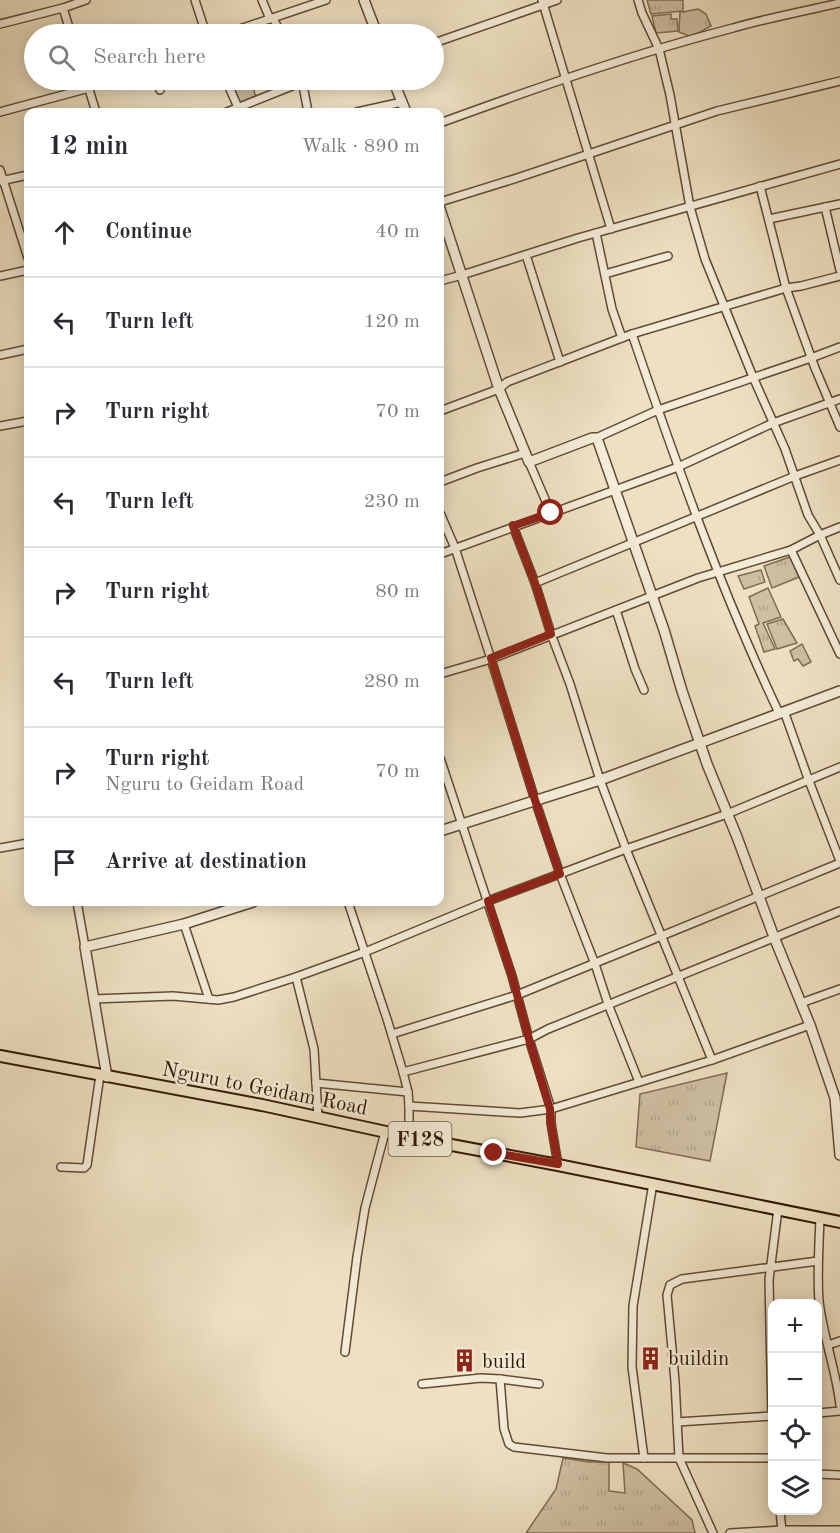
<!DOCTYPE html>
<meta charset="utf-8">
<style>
:root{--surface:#fff;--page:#f2f2f3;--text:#2b2b33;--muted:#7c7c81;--line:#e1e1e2}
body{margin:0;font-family:"Old Standard TT",serif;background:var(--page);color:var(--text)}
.controls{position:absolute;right:18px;bottom:18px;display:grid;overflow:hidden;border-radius:12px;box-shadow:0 3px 15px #0003}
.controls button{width:54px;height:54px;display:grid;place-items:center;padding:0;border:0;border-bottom:2px solid var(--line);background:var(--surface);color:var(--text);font:30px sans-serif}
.stop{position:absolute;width:18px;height:18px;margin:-14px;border:4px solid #8f2418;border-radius:50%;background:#fff}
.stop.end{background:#8f2418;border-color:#fff;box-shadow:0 2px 6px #0008}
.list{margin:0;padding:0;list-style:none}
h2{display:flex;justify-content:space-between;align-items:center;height:78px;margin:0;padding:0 24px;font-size:26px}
h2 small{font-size:20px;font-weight:400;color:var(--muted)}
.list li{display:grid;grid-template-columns:39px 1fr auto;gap:18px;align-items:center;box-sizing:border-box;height:90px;padding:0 24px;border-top:2px solid var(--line)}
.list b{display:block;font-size:22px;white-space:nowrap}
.list p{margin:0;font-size:20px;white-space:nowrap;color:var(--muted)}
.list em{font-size:20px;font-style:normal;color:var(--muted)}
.icon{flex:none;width:33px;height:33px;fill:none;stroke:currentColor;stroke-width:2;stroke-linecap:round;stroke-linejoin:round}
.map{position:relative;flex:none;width:840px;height:1533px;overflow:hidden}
.search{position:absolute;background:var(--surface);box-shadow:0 3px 15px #0003;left:24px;top:24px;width:420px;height:66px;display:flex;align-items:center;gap:15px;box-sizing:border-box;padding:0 21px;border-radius:33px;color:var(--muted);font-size:22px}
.panel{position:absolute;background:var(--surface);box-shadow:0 3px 15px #0003;left:24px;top:108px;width:420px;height:798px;border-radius:12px}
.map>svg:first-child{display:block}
.grass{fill:url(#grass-tufts);stroke:#806c52;stroke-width:1.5}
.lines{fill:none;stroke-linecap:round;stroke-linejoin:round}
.minor-casing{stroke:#624b32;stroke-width:10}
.tertiary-casing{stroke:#624b32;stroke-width:12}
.primary-casing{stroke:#331901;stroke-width:14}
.minor{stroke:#f4ecd8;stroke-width:7}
.tertiary{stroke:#f4ecd8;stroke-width:9}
.primary{stroke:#eee1c3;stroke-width:10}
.route{stroke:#8f2418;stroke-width:8}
.labels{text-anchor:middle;stroke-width:4.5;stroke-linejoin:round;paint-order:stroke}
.shield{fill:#f4ecd8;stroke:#6d5842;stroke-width:1.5}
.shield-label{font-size:20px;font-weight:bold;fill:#331901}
.street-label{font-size:21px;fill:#331901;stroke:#f4ecd8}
.poi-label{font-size:21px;fill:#331901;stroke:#f4ecd8;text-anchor:start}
</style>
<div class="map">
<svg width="840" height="1533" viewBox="0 0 840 1533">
<defs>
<pattern id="grass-tufts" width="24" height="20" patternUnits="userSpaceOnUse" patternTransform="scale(1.5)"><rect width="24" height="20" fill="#cebfa2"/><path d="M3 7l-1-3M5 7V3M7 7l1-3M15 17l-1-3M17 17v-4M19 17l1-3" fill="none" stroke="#b1a48a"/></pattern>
</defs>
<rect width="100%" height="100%" fill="#eee1c3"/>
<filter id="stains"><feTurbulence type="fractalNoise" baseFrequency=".00333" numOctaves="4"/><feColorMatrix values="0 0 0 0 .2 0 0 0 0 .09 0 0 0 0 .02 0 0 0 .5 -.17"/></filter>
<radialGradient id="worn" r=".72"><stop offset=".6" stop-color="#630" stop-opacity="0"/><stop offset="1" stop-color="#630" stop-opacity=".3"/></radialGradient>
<g class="grass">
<path d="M647,0h36v12l15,-3 8,5 5,12 -20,11 -12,-5 1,-20 2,-1 -31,3z"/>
<path d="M671,14v5h6l1,12 -22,2 -4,-17z"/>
<path d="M272,19l6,15h-49z"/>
<path d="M227,80h25l1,2 -1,1 4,15 -17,7z"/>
<path d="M790,557l9,20 -27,11 -8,-22z"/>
<path d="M761,570l4,12 -21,7 -6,-13z"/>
<path d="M768,588l13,29 -18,6 12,26 -11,3 -9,-26 4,-2 -10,-27z"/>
<path d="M783,619l14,24 -20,6 -10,-25z"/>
<path d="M802,644l9,18 -8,4 -5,-7 -4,2 -4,-10z"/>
<path d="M727,1073l-17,88 -74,-14 4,-53z"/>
<path d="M563,1458l26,4h20v29l16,2 -2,-30 14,6 55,51 3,13h-169l30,-44z"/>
</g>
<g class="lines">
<defs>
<g id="minor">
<path d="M195,0l11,34"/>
<path d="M262,0l8,19"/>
<path d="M542,0l69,229"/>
<path d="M638,0l4,13 17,36 11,46 20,112 15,52 48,118 32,72 23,66 12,20 20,45"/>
<path d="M63,8l8,26"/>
<path d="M273,18l8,16"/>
<path d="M0,24l63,-16 23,-8"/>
<path d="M225,34l101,-34"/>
<path d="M434,43l123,-43"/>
<path d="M86,80l10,32"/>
<path d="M157,80l3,10"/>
<path d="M226,80l14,32"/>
<path d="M302,80l6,32"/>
<path d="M0,112l89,-24"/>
<path d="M227,112l80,-32"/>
<path d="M357,112l45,-10"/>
<path d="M440,123c96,-35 193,-69 293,-95 35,-10 71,-17 107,-25"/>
<path d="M0,170l28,88"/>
<path d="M0,181l28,-6"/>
<path d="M760,186l26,102 29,80 25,59"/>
<path d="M440,202l77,-24 200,-67 123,-30"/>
<path d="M825,207l15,63"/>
<path d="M769,219l71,-15"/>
<path d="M596,233l16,76 10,29"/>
<path d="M526,255l34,107"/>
<path d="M605,274l63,-18"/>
<path d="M0,276l28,-6"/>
<path d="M440,281l22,-6 116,-37 262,-74"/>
<path d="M632,334c44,129 89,257 147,379"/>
<path d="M0,355l28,-6"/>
<path d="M440,411l59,-22 8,-7 125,-48 154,-46 15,-2 39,-10"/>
<path d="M0,426l28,-5"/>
<path d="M596,438l62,-28 153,-52 29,-11"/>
<path d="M529,462l22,51"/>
<path d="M440,482l37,-14 48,-15"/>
<path d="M440,513l15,35 36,111 44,141 25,74 35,90 13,40 31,78"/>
<path d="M513,526l22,57 16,51 19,50 30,96 26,69 86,211"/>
<path d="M791,550l49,104"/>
<path d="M440,554l238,-87 95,-44 67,-24"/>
<path d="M535,583l260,-107 45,-16"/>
<path d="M616,610l19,59 9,21"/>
<path d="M440,674l51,-15 207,-81 93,-28 29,-15 20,-8"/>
<path d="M784,711l25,70 31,80"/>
<path d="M440,758l72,218 17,63 22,70v14l7,42"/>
<path d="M0,848l28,-5"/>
<path d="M77,902l8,45"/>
<path d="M348,902l39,117 16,53 5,20 1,14v31"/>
<path d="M184,924l25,75"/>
<path d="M296,977l18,72 4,68"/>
<path d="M93,999l80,-3 45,4 16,-3 62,-20 69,-25 123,-51 138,-52 101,-35 113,-47"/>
<path d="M801,1003l39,-14"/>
<path d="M392,1034l125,-39 323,-132"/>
<path d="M403,1072l126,-33 19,-10 292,-118"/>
<path d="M316,1083l92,9"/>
<path d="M409,1106l111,7 31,-4 161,-49 98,-35"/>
<path d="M61,1167l23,1 3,-3 13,-90"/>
<path d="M820,1218c-1,28 -3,56 -1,83 4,35 17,69 21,104"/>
<path d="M828,1345l12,-4"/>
<path d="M345,1352l12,-95 8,-49 20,-76"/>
<path d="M500,1379l4,50 5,15 5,3 93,11h165"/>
<path d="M422,1384l59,-6 19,1 39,5"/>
<path d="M818,1413l22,-2"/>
<path d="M772,1417l-3,-137 9,-71"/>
<path d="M677,1422l95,-6"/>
<path d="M644,1458l-12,-91 1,-61 20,-123"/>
<path d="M818,1474l22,1"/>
<path d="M780,1510l2,22"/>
<path d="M713,1533l-34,-75 -4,-77 -8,-86 3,-10 12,-6 136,-18"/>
<path d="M730,1533l52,-3h58"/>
</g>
<g id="tertiary">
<path d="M364,0l13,34"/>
<path d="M393,80l13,32"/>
<path d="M440,209l59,180 30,73 63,-24h4l2,3 66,189 18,61 25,73 30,73 37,100 36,88 25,73 5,57"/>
<path d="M440,831l160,-51 240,-89"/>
<path d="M107,1077l-22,-130 99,-23 69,-22"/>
</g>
<path id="primary" d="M0,1056l262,49 147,32 149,28 282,57"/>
</defs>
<use href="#minor" class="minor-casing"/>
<use href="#tertiary" class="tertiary-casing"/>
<use href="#primary" class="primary-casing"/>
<use href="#minor" class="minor"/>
<use href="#tertiary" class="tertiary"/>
<use href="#primary" class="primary"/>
</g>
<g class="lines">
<path class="route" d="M494,1153l64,11 -7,-40 -1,-15 -21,-70 -17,-63 -24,-75 72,-27 -25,-74 -44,-142 60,-24 -16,-51 -22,-57 38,-13"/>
</g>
<defs>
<symbol id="building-bare" viewBox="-9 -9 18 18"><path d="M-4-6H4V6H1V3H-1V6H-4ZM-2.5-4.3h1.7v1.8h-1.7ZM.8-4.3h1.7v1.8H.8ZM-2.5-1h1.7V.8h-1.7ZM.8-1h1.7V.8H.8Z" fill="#8f2418" stroke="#f4ecd8" stroke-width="2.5" paint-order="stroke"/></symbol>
</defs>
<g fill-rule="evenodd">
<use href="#building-bare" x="634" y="1342" width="33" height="33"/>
<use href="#building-bare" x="448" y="1344" width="33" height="33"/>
</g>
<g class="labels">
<rect class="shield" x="388.5" y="1122" width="63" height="34" rx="4.5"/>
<g class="shield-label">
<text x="420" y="1146">F128</text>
</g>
<g class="street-label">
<text transform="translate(265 1088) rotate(11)" y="7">Nguru to Geidam Road</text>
</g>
<g class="poi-label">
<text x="668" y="1365">buildin</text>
<text x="482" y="1368">build</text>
</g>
</g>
<rect width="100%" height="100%" filter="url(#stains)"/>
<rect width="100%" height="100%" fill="url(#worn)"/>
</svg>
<div class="controls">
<button>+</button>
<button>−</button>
<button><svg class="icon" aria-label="locate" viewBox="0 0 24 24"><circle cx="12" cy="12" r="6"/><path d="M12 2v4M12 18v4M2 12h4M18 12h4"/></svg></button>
<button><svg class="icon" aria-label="layers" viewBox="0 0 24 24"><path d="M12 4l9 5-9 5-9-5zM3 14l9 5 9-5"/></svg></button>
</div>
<div class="stop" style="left:551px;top:513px"></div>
<div class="stop end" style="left:494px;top:1153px"></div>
<div class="search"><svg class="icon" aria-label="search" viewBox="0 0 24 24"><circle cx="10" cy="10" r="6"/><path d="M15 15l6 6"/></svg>Search here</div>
<section class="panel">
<h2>12 min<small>Walk · 890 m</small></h2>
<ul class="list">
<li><svg class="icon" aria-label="ahead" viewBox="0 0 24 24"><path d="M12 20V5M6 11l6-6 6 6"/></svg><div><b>Continue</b></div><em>40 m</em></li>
<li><svg class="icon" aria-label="left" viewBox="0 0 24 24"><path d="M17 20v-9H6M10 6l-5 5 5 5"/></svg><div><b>Turn left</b></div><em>120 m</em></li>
<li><svg class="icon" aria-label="right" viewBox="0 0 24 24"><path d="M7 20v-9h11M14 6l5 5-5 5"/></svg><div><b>Turn right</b></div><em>70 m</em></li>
<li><svg class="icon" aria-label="left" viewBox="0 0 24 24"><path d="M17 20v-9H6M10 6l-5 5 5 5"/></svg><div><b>Turn left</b></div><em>230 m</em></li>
<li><svg class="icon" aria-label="right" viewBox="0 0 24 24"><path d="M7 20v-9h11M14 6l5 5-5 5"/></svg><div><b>Turn right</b></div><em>80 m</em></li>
<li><svg class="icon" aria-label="left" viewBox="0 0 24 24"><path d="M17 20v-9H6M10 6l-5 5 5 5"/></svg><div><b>Turn left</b></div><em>280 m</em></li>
<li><svg class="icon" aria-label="right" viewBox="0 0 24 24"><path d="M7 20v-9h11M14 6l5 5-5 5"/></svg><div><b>Turn right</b><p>Nguru to Geidam Road</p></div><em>70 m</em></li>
<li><svg class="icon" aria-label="arrive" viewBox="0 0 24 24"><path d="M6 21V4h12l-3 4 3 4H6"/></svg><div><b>Arrive at destination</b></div></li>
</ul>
</section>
</div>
